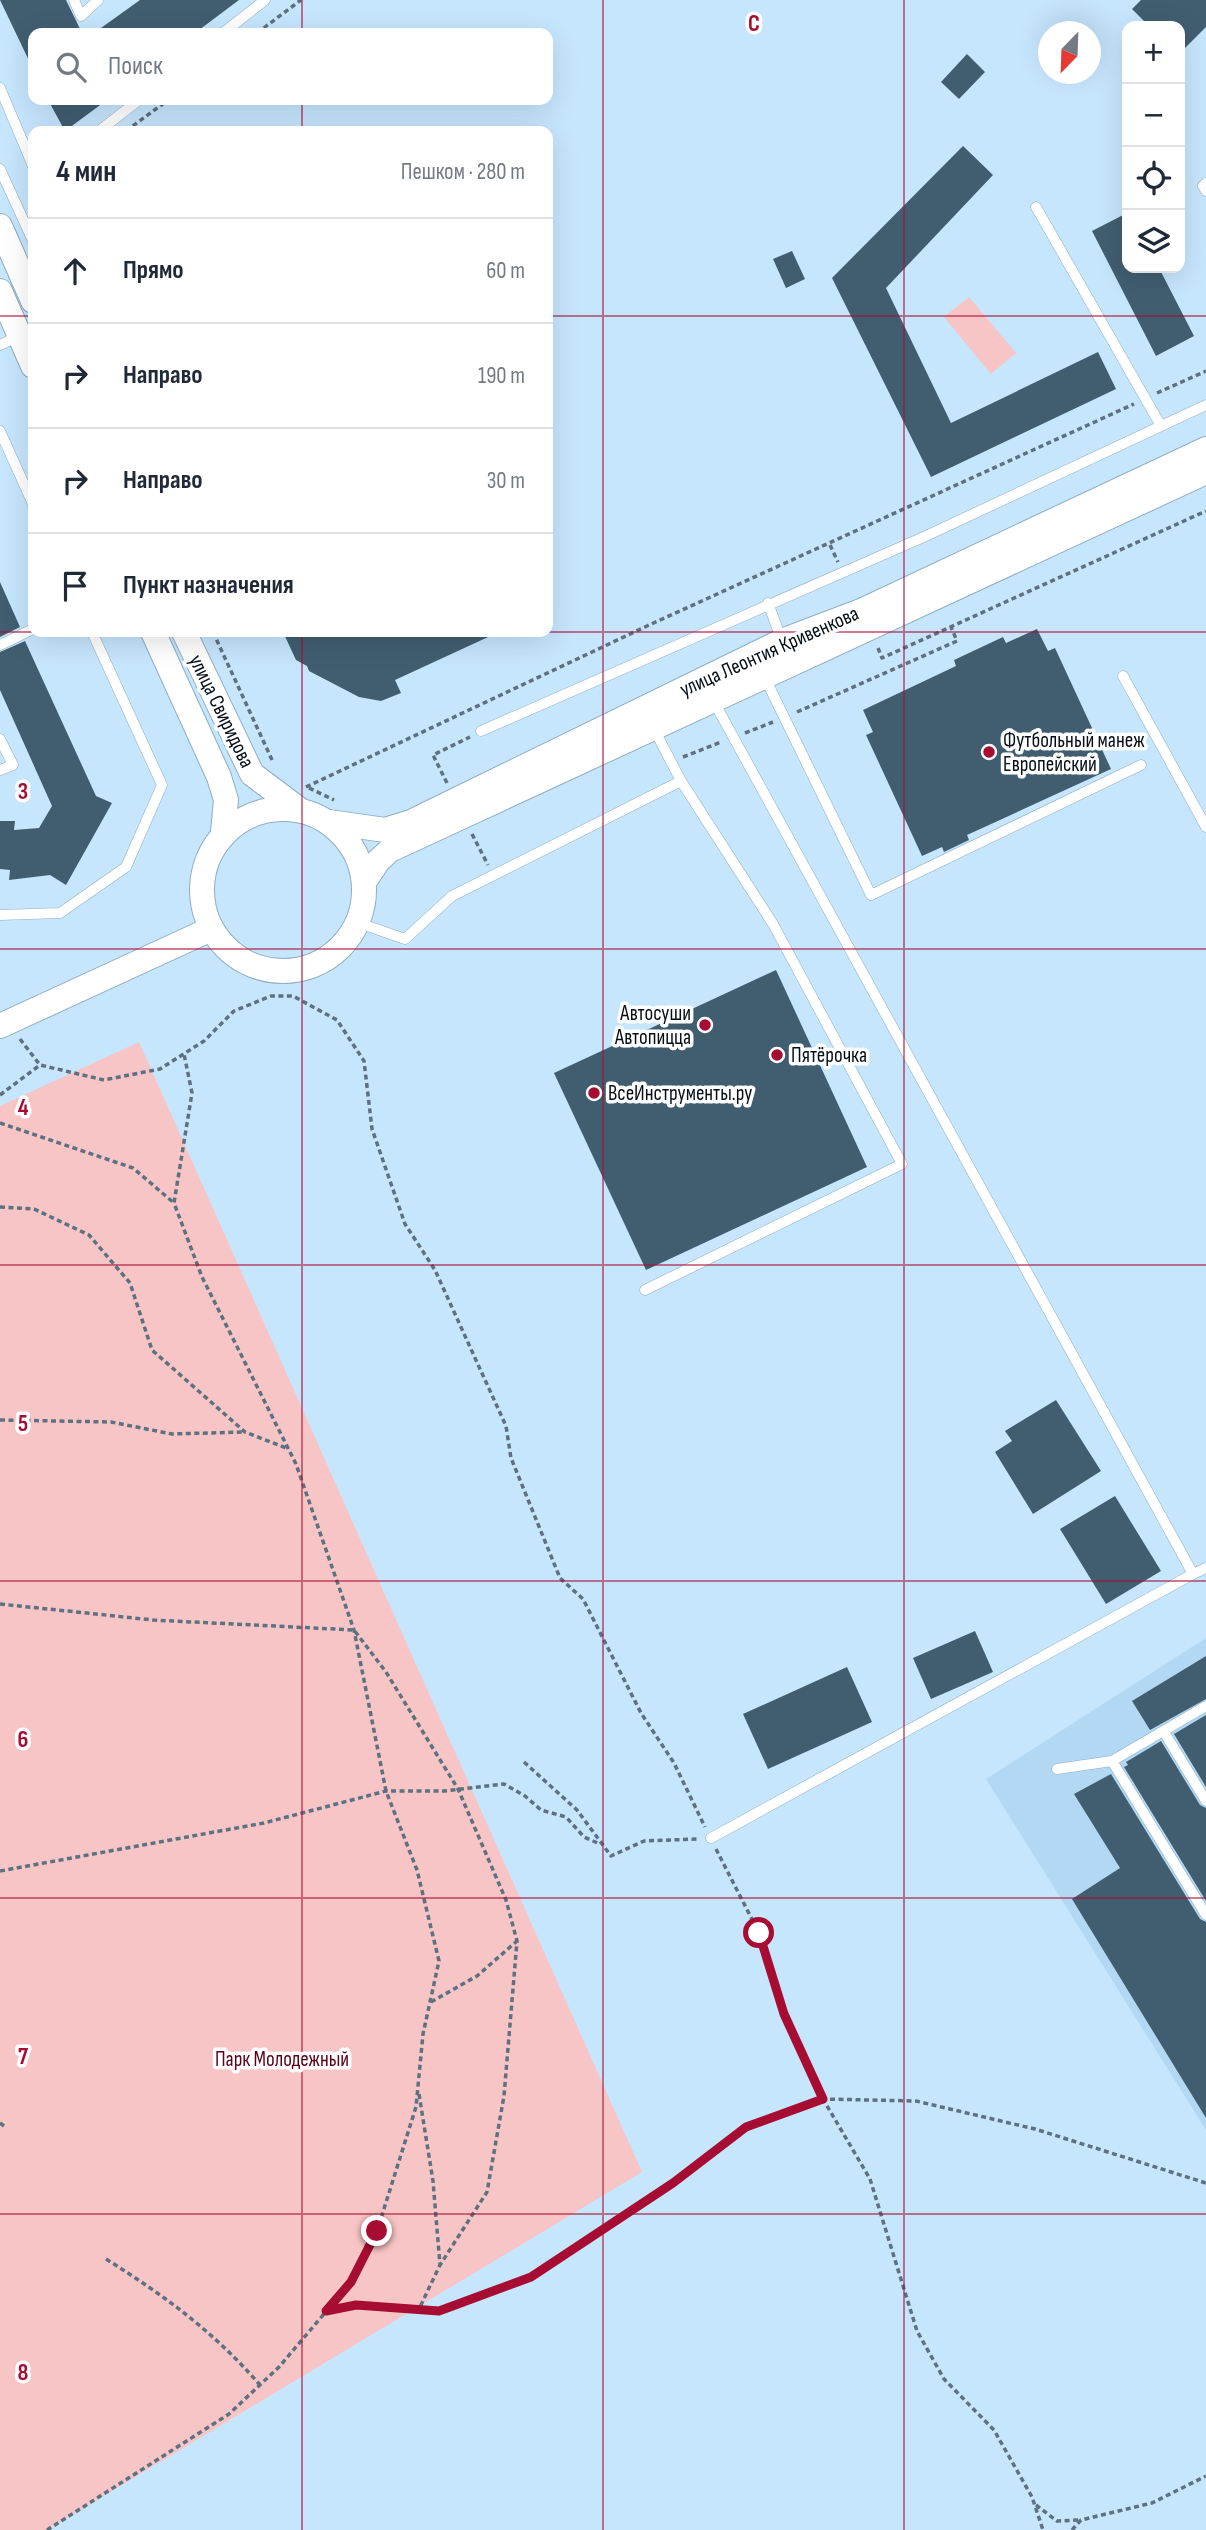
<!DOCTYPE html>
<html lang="ru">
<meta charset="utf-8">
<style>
:root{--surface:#fff;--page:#f6f6f7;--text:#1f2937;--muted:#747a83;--line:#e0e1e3}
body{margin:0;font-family:"Sofia Sans Condensed",sans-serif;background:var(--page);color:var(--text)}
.controls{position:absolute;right:21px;top:21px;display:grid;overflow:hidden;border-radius:14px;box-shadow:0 7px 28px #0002}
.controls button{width:63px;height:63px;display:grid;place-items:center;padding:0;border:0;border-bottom:2px solid var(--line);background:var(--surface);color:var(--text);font:35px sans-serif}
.compass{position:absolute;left:1038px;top:21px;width:63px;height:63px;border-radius:50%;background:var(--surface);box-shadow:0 7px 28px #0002;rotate:203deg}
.stop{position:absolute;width:21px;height:21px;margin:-16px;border:5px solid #a70d33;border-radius:50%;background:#fff}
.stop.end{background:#a70d33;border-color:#fff;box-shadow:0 2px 7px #0008}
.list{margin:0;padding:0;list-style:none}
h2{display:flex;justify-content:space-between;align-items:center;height:91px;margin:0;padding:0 28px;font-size:30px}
h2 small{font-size:23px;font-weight:400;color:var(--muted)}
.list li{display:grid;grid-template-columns:46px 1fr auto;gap:21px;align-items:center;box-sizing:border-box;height:105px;padding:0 28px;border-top:2px solid var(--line)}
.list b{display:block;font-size:26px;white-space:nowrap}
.list em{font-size:23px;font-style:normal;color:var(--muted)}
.icon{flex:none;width:38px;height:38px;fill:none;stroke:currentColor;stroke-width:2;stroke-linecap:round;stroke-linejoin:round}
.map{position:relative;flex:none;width:1206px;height:2530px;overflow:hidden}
.search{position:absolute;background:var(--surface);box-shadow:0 7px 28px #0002;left:28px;top:28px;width:525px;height:77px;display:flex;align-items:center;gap:18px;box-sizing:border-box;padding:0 24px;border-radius:14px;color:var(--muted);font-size:26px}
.panel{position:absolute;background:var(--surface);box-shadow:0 7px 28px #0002;left:28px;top:126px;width:525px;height:511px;border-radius:14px}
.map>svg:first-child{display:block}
.built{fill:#b2d8f3}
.green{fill:#f8c5c6}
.building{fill:#415e71}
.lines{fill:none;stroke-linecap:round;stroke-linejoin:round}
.service-casing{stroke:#8eadc3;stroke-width:11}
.tertiary-casing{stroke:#8eadc3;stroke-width:26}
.path{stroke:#5d7180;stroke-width:3.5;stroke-dasharray:5 3.5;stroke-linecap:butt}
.service{stroke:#fff;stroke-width:10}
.tertiary{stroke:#fff;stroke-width:24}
.route{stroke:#a70d33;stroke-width:9}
.grid{fill:none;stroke:#a70d33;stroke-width:2;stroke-opacity:0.55}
.poi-dot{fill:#a70d33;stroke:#fff;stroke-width:2.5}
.labels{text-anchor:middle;stroke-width:7;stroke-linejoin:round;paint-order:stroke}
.street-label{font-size:21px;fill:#040e16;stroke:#fff}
.poi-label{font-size:21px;fill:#040e16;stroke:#fff;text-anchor:start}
.park-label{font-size:21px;fill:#5a0317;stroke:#fff}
.grid-label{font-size:23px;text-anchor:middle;font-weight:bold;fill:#a70d33;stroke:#fff;stroke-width:7;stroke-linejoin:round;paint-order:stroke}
</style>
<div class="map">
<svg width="1206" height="2530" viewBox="0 0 1206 2530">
<rect width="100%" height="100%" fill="#c6e6fd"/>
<path class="built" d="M1206,1638v492l-220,-351z"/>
<g class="green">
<path d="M969,297l47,56 -25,21 -47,-57z"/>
<path d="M139,1042l503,1130 -595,358h-47v-1424z"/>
</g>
<g class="building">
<path d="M0,0h66l16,33h-49v36z"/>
<path d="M140,0h99l-44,33h-101z"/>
<path d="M1141,0h65v27l-26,26v-27h-31l-17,-17z"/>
<path d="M967,54l18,18 -26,27 -18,-17z"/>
<path d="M48,100h59l-42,31z"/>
<path d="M963,146l30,29 -107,113 65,135 147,-71 18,37 -185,88 -99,-199z"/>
<path d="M1127,213v55h32l35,68 -38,20 -64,-125z"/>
<path d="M792,251l13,28 -19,9 -13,-29z"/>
<path d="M0,582l20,45 -20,10z"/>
<path d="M1037,629l11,22 7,-3 56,121 -144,66 2,5 -25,12 -2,-5 -20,9 -56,-121 7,-3 -10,-22 93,-44 -2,-6 49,-23 3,6z"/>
<path d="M283,632h216l-104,48 6,13 -20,8 -22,-4 -50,-26 -2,-5 -11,-6z"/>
<path d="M25,641l71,155 16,7 -46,82 -16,-10 -41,5 1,-10 -10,-1v-48h15l-1,9 25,-2 13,-22 -52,-116v-38z"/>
<path d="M776,970l91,197 -221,103 -92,-197z"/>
<path d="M1056,1400l45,71 -68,43 -38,-62 17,-11 -7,-10z"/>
<path d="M1115,1496l46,75 -55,33 -46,-75z"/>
<path d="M975,1631l18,41 -62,27 -18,-41z"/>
<path d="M1206,1656v43l-56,31 -18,-29z"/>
<path d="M847,1667l25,55 -104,47 -25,-55z"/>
<path d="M1206,1715v72l-32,-53z"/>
<path d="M1161,1741l39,64 6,3v93l-82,-134 4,-2 -2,-3z"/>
<path d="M1111,1774l89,145 6,3v196l-134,-219 48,-31 -46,-74z"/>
</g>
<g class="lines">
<defs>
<g id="service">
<path d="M74,0l7,16 17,-16"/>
<path d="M223,33l42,-33"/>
<path d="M0,88l33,78"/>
<path d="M99,131l40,-31"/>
<path d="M0,169l33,72"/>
<path d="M1206,183l-3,3 3,5"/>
<path d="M1036,207l125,219"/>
<path d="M0,345l19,-9"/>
<path d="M0,431l33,73"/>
<path d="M768,603l14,38"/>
<path d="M0,645l33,-16"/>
<path d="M764,676l107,219 270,-130"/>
<path d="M1123,676l83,151"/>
<path d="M481,731l445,-195 280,-131"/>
<path d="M0,739l13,26 -13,5"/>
<path d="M0,915l60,-2 66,-46 36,-82 -70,-153"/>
<path d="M356,922l49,17 47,-43 229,-115 -27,-52"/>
<path d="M645,1290l257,-126 -129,-240 -92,-143"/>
<path d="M1193,1574l13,-6"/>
<path d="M1164,1732l42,69"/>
<path d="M1112,1761l94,154"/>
<path d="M1057,1769l55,-8 94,-55"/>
<path d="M711,1838l482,-264 -479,-872"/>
</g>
<g id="tertiary">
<path d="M0,226l33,75"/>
<path d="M0,291l33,75"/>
<path d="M153,632l66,145 7,23 -3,32"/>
<path d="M184,632l68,142 48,36"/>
<circle cx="283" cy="890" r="81"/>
<path d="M329,822l56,8 26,-8 371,-181 79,-30 345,-162"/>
<path d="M364,882l14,-21 12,-11 816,-378"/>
<path d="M0,1026l211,-97"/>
</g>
</defs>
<use href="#service" class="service-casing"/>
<use href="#tertiary" class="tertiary-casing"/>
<g class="path">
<path d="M257,33l44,-33"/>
<path d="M126,131l42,-31"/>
<path d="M1157,393l49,-22"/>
<path d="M830,545l8,17"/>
<path d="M213,632l60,130"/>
<path d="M878,648l4,10 324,-147"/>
<path d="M797,712l160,-71 -6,-14"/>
<path d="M745,733l28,-11"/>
<path d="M683,757l38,-15"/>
<path d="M447,783l-14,-28 37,-18"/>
<path d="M306,787l341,-161 487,-222"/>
<path d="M309,788l25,12"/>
<path d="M472,834l16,31"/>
<path d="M20,1039l20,26 64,15 56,-11 44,-28 30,-30 37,-15h22l44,24 27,41 8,68 33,95 30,46 71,156 5,32 49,120 23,21 58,114 33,50 31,64"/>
<path d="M0,1095l40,-30"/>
<path d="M0,1123l133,45 41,35"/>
<path d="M0,1207l34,2 55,26 41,48 22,67 93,82 41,16"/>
<path d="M0,1420l111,2 61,12 71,-2"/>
<path d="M0,1604l153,16 201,10 32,42 72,117 48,111 11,41 -13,155 -17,96 -47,73"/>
<path d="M524,1762l53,48 34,46 33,-15 53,-2"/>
<path d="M716,1849l43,84 25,81 39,85 47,80 47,152 27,48 50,51 38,67 11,33"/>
<path d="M0,1871l264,-48 122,-32h58l60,-7 21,12 16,14 25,7 18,20 16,7"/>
<path d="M431,2002l46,-26 40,-35"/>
<path d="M419,2094l14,87 7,84 -21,44"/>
<path d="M0,2123l4,3"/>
<path d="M106,2259c59,37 108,73 154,126"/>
<path d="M328,2310l28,-5 83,6 92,-34 142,-94 73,-56 77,-28 93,2 119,28 171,54"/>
<path d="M1036,2505l21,16 24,-1"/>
<path d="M47,2530l182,-116 50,-47 72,-85 26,-51 39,-124 7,-73 16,-73 -22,-91 -31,-79 -32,-161 -58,-166 -94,-187 -28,-74 18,-110 -8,-39"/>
<path d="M1072,2530l9,-10 71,-17 54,-27"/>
</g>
<use href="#service" class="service"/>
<use href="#tertiary" class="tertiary"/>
</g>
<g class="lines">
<path class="route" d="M377,2231l-26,51 -25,29 30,-6 83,6 92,-34 142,-94 73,-56 77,-28 -39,-85 -25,-81"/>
</g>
<path class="grid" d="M302,0v33M603,0v2530M904,0v2530M302,100v31M0,316h33M548,316h658M0,632h1206M302,632v1898M0,949h1206M0,1265h1206M0,1581h1206M0,1898h1206M0,2214h1206"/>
<g class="poi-dot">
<circle cx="989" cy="752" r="7"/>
<circle cx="705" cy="1025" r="7"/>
<circle cx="777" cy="1055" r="7"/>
<circle cx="594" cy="1093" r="7"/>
</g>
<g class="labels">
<g class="street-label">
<text transform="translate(769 651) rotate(-24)" y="7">улица Леонтия Кривенкова</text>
<text transform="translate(222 711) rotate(64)" y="7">улица Свиридова</text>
</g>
<g class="poi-label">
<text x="1003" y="747">Футбольный манеж<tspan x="1003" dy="24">Европейский</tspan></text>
<text x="691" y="1020" text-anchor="end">Автосуши<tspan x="691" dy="24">Автопицца</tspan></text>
<text x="791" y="1062">Пятёрочка</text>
<text x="608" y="1100">ВсеИнструменты.ру</text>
</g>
<g class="park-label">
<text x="282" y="2066">Парк Молодежный</text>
</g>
</g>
<g class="grid-label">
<text x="754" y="31">C</text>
<text x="23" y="799">3</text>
<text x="23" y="1115">4</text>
<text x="23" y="1431">5</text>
<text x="23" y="1747">6</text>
<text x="23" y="2064">7</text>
<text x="23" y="2380">8</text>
</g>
</svg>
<div class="controls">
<button>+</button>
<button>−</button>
<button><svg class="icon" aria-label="locate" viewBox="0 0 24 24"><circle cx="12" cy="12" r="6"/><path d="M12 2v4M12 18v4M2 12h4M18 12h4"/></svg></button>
<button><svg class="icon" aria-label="layers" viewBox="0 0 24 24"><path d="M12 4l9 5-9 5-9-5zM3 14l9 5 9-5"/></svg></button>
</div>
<svg class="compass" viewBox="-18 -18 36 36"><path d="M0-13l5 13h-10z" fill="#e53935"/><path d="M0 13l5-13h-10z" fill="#747a83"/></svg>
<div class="stop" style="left:759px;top:1933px"></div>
<div class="stop end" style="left:377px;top:2231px"></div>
<div class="search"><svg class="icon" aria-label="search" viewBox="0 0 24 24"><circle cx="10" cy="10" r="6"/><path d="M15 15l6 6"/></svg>Поиск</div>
<section class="panel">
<h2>4 мин<small>Пешком · 280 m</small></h2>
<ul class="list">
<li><svg class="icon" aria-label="ahead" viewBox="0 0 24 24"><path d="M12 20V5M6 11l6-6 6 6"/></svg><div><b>Прямо</b></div><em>60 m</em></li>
<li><svg class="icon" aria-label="right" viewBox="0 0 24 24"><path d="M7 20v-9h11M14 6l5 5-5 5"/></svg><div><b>Направо</b></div><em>190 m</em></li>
<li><svg class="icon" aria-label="right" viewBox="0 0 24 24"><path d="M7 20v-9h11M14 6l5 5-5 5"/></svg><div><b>Направо</b></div><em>30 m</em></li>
<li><svg class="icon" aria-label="arrive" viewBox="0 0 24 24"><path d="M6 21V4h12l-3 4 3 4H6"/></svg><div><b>Пункт назначения</b></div></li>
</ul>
</section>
</div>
